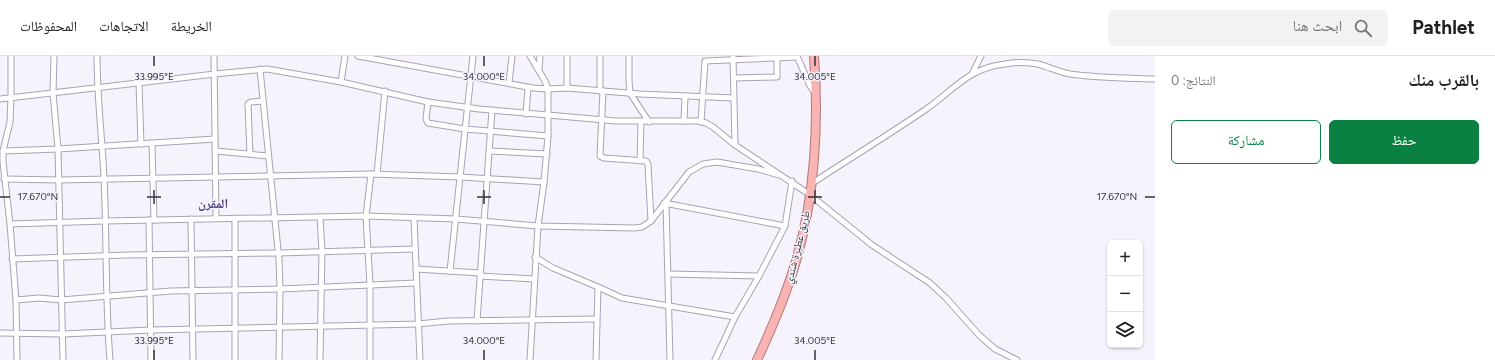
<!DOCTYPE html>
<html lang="ar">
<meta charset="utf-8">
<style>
:root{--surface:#fff;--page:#f2f2f2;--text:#202124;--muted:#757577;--line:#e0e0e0;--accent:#0b8043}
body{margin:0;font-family:Figtree,"Noto Naskh Arabic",sans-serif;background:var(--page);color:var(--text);direction:rtl}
.controls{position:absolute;right:12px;bottom:12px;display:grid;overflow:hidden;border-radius:6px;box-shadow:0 1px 3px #0004}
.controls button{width:36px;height:36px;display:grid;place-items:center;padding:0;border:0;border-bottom:1px solid var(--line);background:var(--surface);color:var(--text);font:20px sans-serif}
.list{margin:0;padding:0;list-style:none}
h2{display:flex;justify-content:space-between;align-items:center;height:52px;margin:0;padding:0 16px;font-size:17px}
h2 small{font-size:13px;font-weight:400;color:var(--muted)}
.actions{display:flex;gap:8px;padding:12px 16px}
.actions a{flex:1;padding:9px 0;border:1px solid var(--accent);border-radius:6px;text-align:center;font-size:14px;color:var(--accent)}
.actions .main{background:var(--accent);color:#fff}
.icon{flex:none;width:22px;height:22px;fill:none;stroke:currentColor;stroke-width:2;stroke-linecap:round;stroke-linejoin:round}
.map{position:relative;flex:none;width:1155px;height:304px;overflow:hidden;direction:ltr}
header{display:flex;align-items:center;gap:24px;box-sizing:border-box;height:56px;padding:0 20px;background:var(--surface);border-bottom:1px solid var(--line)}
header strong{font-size:19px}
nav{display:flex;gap:22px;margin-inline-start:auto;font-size:14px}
.search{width:280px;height:36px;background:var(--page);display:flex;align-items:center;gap:10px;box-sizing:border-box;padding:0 14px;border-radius:6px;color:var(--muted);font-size:15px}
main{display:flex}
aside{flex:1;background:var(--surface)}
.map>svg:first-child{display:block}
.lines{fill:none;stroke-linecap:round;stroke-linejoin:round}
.minor-casing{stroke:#aaa1b8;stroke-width:7}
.trunk-casing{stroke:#b27a7b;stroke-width:10}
.minor{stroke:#fff;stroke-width:5}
.trunk{stroke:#f8b3b2;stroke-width:8}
.ticks{fill:none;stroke:#35323b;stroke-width:1.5}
.labels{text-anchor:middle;stroke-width:3;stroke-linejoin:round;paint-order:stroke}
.street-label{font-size:11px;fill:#35323b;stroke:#f6f3fc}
.quarter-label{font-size:13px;font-weight:bold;fill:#4d407e;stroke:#f6f3fc}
.ticks-label{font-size:10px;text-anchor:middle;fill:#35323b;stroke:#f6f3fc;stroke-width:3;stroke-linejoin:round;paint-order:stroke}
</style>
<header>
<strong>Pathlet</strong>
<div class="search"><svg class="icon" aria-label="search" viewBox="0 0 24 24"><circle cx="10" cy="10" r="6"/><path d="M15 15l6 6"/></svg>ابحث هنا</div>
<nav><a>الخريطة</a><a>الاتجاهات</a><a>المحفوظات</a></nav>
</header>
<main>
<aside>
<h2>بالقرب منك<small>النتائج: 0</small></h2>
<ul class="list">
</ul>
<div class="actions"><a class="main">حفظ</a><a>مشاركة</a></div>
</aside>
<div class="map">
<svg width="1155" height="304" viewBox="0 0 1155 304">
<rect width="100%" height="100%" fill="#f6f3fc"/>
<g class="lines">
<defs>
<g id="minor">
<path d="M11,0v41l-1,25 -7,29v11l7,62 6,76 1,60"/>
<path d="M54,0l-1,37 5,56 5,211"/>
<path d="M97,0c0,41 5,81 7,122 3,60 1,121 6,182"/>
<path d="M214,0l2,162"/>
<path d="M358,0l175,32 15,1 19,-1 73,6 94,4"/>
<path d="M629,0v25l1,12 19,29"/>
<path d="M797,0l13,30 5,7"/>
<path d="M733,1l2,88"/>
<path d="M260,13l19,191 1,29 -1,71"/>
<path d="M539,14l1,-14"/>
<path d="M972,18l9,-18"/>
<path d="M734,22l43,-1v-20"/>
<path d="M341,26l4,-26"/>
<path d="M139,27l2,61"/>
<path d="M509,27l3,-27"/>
<path d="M567,32v-32"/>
<path d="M600,35v-35"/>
<path d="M603,35l-3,65 4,2 42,3 2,3 3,57"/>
<path d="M0,43l215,-25 52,-5 74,13 87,20 51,7 137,12h82l8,2 7,4 22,18 74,49 63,51 58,38 16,15 33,37 16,14 22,11"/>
<path d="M428,46l-2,17 2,4 37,6 83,7"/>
<path d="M526,58l2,-26"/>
<path d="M684,65l1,-25"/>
<path d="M701,66l4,-61 92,-4"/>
<path d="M152,87l2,77"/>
<path d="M3,95l55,-2 157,-10"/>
<path d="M216,95l52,5"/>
<path d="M490,95l57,3"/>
<path d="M250,98l-2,-50 3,-2 12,-1"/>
<path d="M640,105l1,-40"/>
<path d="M371,118l89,3 84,5"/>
<path d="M377,118l8,-83"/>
<path d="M4,123l54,1 313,-6 -5,42 4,69v75"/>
<path d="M811,128c38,-25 77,-49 114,-74 29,-20 43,-42 80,-46 11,-2 23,-2 33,0 11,3 21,8 32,10 28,4 57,4 85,5"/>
<path d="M664,147l121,23"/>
<path d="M666,148l4,156"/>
<path d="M235,162v142"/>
<path d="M414,162l6,142"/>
<path d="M191,163l2,141"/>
<path d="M149,164l2,140"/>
<path d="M10,168l95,-3 261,-5 90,3 82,7 96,2 8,-1 9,-6 38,-49 14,-8 14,-2 41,7 21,6"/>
<path d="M535,201l18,11 45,19"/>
<path d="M12,203l115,-4 152,-2 136,-4"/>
<path d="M416,213l64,4"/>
<path d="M450,215l23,-215"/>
<path d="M669,218l90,2"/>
<path d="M480,220l54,3"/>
<path d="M16,244l23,-2 22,2 110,-9 109,-2 136,-6"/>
<path d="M477,265l15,-211"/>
<path d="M0,277l63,1 88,-4 267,-6 30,-3 148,-2"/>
<path d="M320,304l2,-109 -2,-34"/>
<path d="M530,304l8,-134 6,-44 4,-46v-47l-3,-8 -15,-25"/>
<path d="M596,304l2,-73 24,11 113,19"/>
<path d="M715,304l20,-43 24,-41 26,-50 7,-45"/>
</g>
<path id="trunk" d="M757,304c15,-32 29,-65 39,-99 19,-64 23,-139 18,-205"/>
</defs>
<use href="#minor" class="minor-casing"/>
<use href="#trunk" class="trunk-casing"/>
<use href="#minor" class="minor"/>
<use href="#trunk" class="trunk"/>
</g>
<path class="ticks" d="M154,0v10M484,0v10M815,0v10M154,134v14M484,134v14M815,134v14M0,141h10M147,141h14M477,141h14M808,141h14M1145,141h10M154,294v10M484,294v10M815,294v10"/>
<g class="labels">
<g class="street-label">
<text transform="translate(797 191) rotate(-76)" y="4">طريق عطبرة شندي</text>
</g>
<g class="quarter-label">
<text x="213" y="152">المقرن</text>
</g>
</g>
<g class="ticks-label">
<text x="154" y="24">33.995°E</text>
<text x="484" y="24">34.000°E</text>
<text x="815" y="24">34.005°E</text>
<text x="38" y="144">17.670°N</text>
<text x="1117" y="144">17.670°N</text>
<text x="154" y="288">33.995°E</text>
<text x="484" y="288">34.000°E</text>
<text x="815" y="288">34.005°E</text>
</g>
</svg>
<div class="controls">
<button>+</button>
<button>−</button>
<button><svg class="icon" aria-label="layers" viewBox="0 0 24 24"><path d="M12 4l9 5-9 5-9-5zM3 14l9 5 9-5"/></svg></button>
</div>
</div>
</main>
